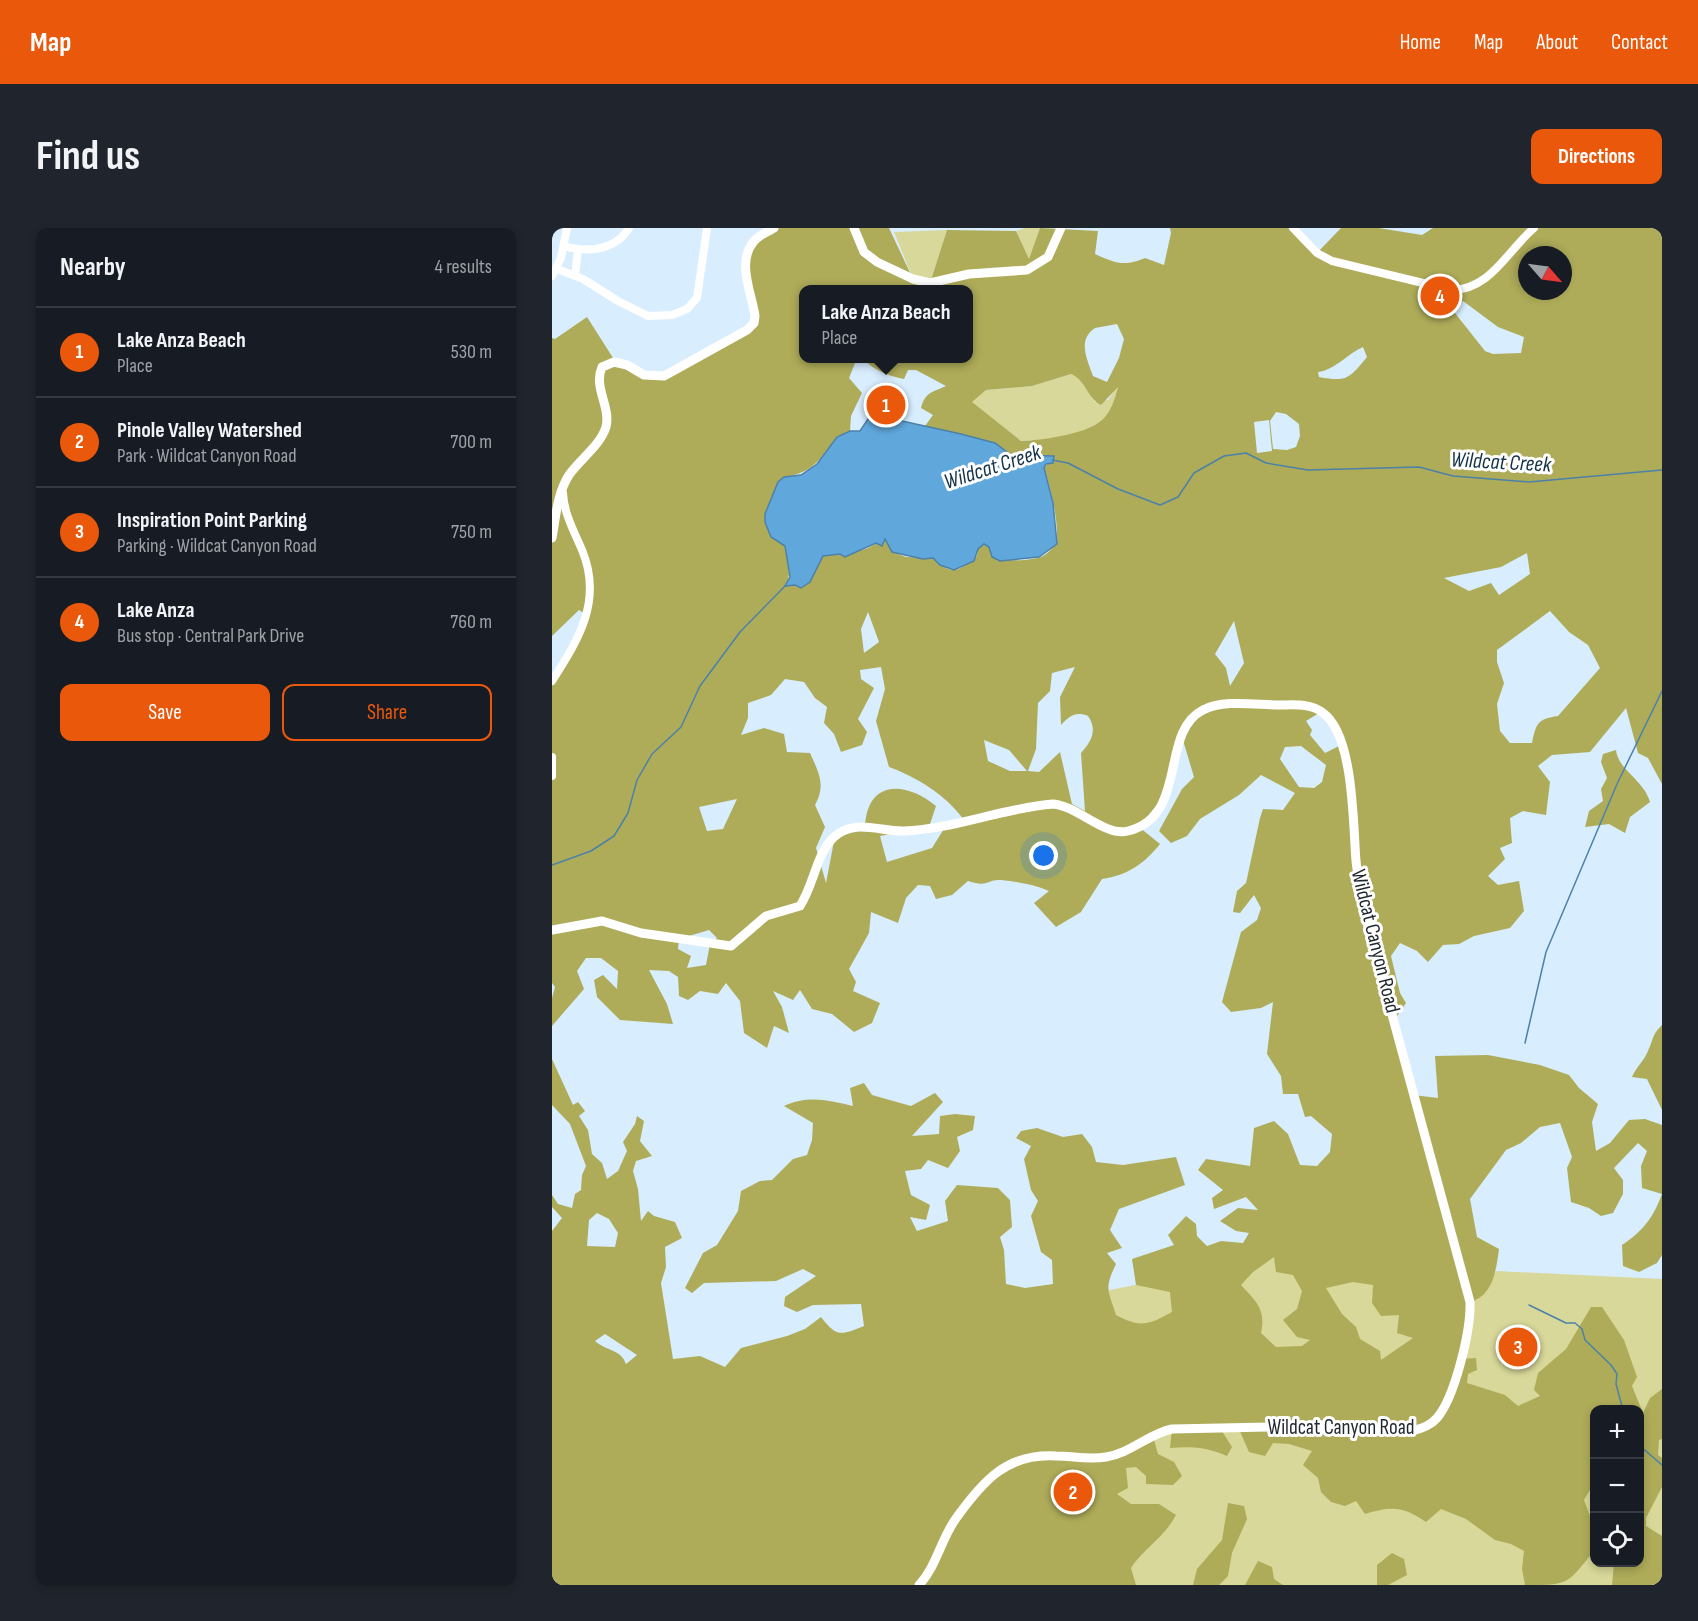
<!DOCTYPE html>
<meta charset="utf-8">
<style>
:root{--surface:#171b24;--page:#20242c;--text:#f1f3f6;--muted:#9ea1a6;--line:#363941;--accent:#ea580c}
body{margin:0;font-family:"Sofia Sans Condensed",sans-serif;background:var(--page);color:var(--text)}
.controls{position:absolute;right:18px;bottom:18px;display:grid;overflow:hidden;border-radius:12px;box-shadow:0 3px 9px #0003}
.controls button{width:54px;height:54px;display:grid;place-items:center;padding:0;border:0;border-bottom:2px solid var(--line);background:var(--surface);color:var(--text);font:30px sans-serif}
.compass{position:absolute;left:966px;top:18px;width:54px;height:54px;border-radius:50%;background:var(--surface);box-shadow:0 3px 9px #0003;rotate:118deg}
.you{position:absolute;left:492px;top:628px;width:21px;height:21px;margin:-15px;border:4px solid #fff;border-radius:50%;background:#1a73e8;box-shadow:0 0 0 9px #1a73e833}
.badge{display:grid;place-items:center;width:39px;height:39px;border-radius:50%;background:var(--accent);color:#fff;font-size:20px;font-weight:700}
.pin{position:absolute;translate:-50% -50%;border:3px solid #fff;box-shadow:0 2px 6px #0006}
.popup{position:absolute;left:247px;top:57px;width:174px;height:78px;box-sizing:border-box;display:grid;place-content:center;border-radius:12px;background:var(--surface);filter:drop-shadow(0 2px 4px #0005);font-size:20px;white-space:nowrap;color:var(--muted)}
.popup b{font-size:22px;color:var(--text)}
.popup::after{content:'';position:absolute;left:50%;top:100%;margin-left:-12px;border:12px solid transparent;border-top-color:var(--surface)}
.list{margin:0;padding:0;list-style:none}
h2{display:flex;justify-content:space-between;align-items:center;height:78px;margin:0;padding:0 24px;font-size:26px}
h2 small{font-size:20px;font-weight:400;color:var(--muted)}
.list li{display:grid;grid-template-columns:39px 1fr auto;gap:18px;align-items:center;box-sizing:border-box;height:90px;padding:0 24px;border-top:2px solid var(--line)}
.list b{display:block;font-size:22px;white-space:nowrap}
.list p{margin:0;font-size:20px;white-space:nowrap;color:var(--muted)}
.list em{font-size:20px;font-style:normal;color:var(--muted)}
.actions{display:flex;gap:12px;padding:18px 24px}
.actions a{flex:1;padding:14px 0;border:2px solid var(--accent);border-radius:12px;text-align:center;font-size:21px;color:var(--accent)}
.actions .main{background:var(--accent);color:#fff}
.icon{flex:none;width:33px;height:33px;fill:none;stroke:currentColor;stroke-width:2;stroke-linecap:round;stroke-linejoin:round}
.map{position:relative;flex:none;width:1110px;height:1357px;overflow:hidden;border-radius:12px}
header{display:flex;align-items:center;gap:36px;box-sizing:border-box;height:84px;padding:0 30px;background:var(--accent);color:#fff}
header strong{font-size:28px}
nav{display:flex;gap:33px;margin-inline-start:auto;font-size:21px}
.intro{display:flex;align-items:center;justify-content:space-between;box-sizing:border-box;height:144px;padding:0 36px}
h1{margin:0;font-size:42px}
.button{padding:15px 27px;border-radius:12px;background:var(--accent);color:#fff;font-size:21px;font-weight:700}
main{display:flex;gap:36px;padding:0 36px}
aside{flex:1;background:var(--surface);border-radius:12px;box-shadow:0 3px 9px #0003}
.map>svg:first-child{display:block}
.green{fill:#d8d89a;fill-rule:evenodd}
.forest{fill:#aeac59;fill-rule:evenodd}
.water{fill:#60a7dc;stroke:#4c81a8;stroke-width:1.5}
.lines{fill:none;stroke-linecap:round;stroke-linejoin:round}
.stream{stroke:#4c81a8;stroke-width:1.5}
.minor{stroke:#fff;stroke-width:8}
.tertiary{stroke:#fff;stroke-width:9}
.labels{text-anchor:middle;stroke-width:6;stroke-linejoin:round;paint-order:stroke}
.street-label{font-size:21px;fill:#1f272d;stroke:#fff}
.water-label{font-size:22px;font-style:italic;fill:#133248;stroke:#fff}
</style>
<header>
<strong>Map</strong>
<nav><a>Home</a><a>Map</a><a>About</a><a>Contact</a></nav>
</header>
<div class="intro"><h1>Find us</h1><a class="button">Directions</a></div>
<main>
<aside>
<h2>Nearby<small>4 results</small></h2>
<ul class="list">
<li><span class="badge">1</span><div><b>Lake Anza Beach</b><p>Place</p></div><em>530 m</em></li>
<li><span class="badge">2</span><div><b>Pinole Valley Watershed</b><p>Park · Wildcat Canyon Road</p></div><em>700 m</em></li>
<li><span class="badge">3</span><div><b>Inspiration Point Parking</b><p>Parking · Wildcat Canyon Road</p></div><em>750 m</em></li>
<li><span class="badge">4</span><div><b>Lake Anza</b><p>Bus stop · Central Park Drive</p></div><em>760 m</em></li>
</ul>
<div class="actions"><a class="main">Save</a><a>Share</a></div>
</aside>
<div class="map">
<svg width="1110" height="1357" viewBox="0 0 1110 1357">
<rect width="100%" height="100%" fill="#d8edfe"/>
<g class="green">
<path d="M473,0h15l-11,32 -13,-29z"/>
<path d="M395,2l-17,53 -17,-4 -19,-47z"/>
<path d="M519,146l8,3 16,25 13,-2 10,-15c-2,11 -6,27 -14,35 -20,17 -58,19 -83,21l-50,-39 15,-12 46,-4z"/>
<path d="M722,1029l212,35 10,-21 166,8v306h-1110l107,-204zM1042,1182h46v152h-46z"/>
</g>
<g class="forest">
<path d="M222,0h115l24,51 17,4 17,-53 69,1 13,28 11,-31 58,3 -3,23c20,9 29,13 50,4l19,7 7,-32 -1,-5h123l24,25 24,-25h38l43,7 11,-7h229v556l-14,-26 -10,-5 -12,-45 -36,44 -38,3 -14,11 12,16 -4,33 -23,-4 -13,7 2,25 -12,5 5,11 -17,17 10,9 21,-4 5,30 -14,17 -36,8 -15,8 -16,1 -15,17 -11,-11 -17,-8 -9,13 9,37 6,10 -11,16 18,76 25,3 -3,-42 53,-1 52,10 29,10 10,13 19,16 -6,18 4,29 14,-8 19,-23 16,-1 17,6v130l-5,8 -18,9 -16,-6 -1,-21c21,-14 31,-27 40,-51l-20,-6 -1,-22 6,-15 -9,-8 -24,25 9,12v14l-10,19 -12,3 -12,-8 -18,-6 -4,-34 5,-11 -12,-34 -20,4 -19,16 -15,7 -36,49 7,38 22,12c-3,22 -6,47 -29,53l-8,57 14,-1 1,12 -9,4 -1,9 38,12 13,11 22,-10 -6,-6 4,-17 28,-24 25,-42h11l22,33 13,37 -5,9 11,27 7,-15 12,-9v50l-3,1 -1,15 4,3v29l-16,31v8l16,10v49h-50l2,-22 26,-1v-28l5,-6 -5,2v-120h-46v73l-10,17 6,16 2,37c-25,32 -24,32 -67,32l-3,-16 2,-18 -13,-7 -16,-4 -29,-21 -25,-10 -15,13c-23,-16 -35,-16 -61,-8l-9,-13 -11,5 -14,-4 -10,-10 -3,-14 -15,-13 9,-14 -23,-7 -16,-1 -8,13 -16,-4 -11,-25 -18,1 12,19 -5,9c-19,-9 -37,-10 -57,-8l2,-19 -19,7 5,18 16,8 8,14 -9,9 -27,-1v-8l-10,-9 -10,1 2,20 -11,6 14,10h28l17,11c-12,23 -32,33 -45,53l5,17h-584v-354l10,-13 -10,-11v-12l6,9 14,4 3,-14 6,-4 1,-15 4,-9 -16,-42 -18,-19v-46l21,46 5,-3 7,9 -6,5 9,14 4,24 10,9 5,16 11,-8 9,-20 -4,-9 12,-18 2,-8 7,5 -4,20 12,15 -16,5 -3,10 5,18 3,32 7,-10 6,5 21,6 7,16 -17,9 1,20 -5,16 12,76 27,-3 25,11 16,-19 46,-12 18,-7 16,-12c16,21 20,18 43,9l-3,-22 -48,1 -16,7 -13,-6 1,-9 31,-21 -13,-7 -27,12 -72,2 -12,10 -7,-5 18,-35 14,-8 21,-34 3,-20 19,-10 12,-1 21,-21 14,-4 5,-15 1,-17 -29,-17c24,-11 44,-6 69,0l-3,-18 14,-5 8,12 39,11 24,-13 8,9 -31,34 27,-2 1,-18 15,-2 20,2 -2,14 -16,7 3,14 -12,17 -20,-8 -7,9 -16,2 6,24 19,10 -4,15 -16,-3 7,14 31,-10 -3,-20 12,-16 41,3 12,12 2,27 -12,10 4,13 2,34 19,4 28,-4 -1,-24 -11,-8 -10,-36 7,-15 -7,-11 -7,-31 7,-13 -15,-8 5,-7 16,-3 26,9 19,-3 10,13 4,15 27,3 53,-8 9,28 -66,24 -9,21 12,18 -15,5 9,11c-12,25 -8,26 0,51 24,13 33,10 56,-3l-2,-20 -34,-7 -4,-26 42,-14 -6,-10 18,-19 10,8 1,12 10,10 14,-5 22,2 6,-10 -13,-2 -16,-10 18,-13 20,2 -12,-13 -32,12 -2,-11 11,-8 -25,-20 8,-11 44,7 4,-38 20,-7 14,13 12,31 17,1 13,-14 2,-18 -21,-18 -6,1 -7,-23h-15l-2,-18 -14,-22 6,-52 -12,6 -30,4 -9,-10 19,-70 16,-12 4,-12 -7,-13 -14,18 -7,-1 4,-21 9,-8 14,-65 3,-9 20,1 12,-17 -34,-18 -22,20 -39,24 -13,17 -16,7 -12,-12 23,-42 12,-12 -12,-40 -14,54 -29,36 21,17c-16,20 -32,31 -58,35l-21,33 -25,15 -22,-24 15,-12c-16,-7 -31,-9 -48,-11 -15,-1 -12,8 -33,1l-16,14 -16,4 -6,-13 -12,-1 -12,13 -8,25 -27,-11 -2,21 -20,36 7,13 -3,9 27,12 -8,20 -18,9 -22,-18 -20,-5 -12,-19 -7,10 -20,-9 9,16 7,26 -15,-7 -7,22 -23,-15 -4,-32 -14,-18 -8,11 -18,-3 -12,9 -9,-4 -1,-19 -9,-6 -20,-1 18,34 6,20 -53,-4 -23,-23 -3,-17 9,-5 14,14 1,-18 -17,-13h-15l-9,13 7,18 -32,37v-28l3,-11 -3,-4v-302l35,-66 -8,-5 -27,26v-298l3,1 32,-22 28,44 40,15 99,-53 -8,-49 4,-26zM975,27h36v36h-36zM252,62h164v68h-164zM911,73l35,26 26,10 -3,16 -28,1 -8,-3 -34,-43zM565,96l7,15 -5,19 -12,24 -14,-6c-6,-17 -16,-36 2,-48zM811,119l4,10c-18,22 -20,25 -48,20l-1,-5c17,-2 29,-18 45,-25zM312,132c12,11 24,16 40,19l4,-9h8l30,16c-13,6 -21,6 -25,22l12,7 -8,11 70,17 16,12 43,1 -10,12c8,24 14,51 13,75 -4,5 -9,10 -14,13 -8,5 -42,6 -51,1l-3,-10 -5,-3 -6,5 -1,7c-18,15 -25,21 -44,2l-27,-1 -14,-5 -7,-13 -19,10 -43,7 -22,32 -9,-3 -4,-5 1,-6 -4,-28 -14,-9 -6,-23 19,-37c42,-6 35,-31 66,-46l1,-15 11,-23 -13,-15 6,-15zM519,146c15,6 16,24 30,31l17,-18c-3,11 -6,22 -13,30 -13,17 -63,23 -84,24l-49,-39 14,-12 46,-4zM724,184l10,2 13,10 1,12 -4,11 -9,3 -14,-1 -3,-28zM717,192l3,31 -15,2 -3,-31zM975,325l3,21 -31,21 -8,-12 -22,8 -25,-13 57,-11zM998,383l19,21 19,13 12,23 -42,48c-21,3 -22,8 -26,27h-22l-10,-12 -3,-27 7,-21 -7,-21v-12zM316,384l11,30 -15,11 -3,-24zM682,393l10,42 -14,23 -4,-18 -11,-14zM329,439l4,22 -9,32 13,46c29,11 56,27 75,53l-17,4 -15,24 -45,14 -7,-26 49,-9 7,-21c-30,-25 -69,-27 -71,21l-30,9 -9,47 -10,-35 9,-21 -10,-22c11,-20 4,-32 -5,-52l-23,-1 -3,-18 -20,-6 -23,7 7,-17v-15l23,-8 14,-16 19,3 11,16 12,9 -3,16 10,11 7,18 21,-7 5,-13 -9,-13 16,-31 -13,-9 -1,-9zM523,439l-15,30 1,28c8,-9 15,-14 27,-9 10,14 3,26 -7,37l4,58 -13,-7 -12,-52 -21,20 -11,-1 8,-22 2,-46 12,-12 2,-18zM767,485l17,20 3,13 -14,7 -15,-18 2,-5 -6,-9zM432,512l25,10 18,21h-17l-22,-10zM749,518l25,19 -4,17 -8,6 -15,-1 -19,-28 5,-12zM185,571l-14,30 -16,2 -8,-24zM157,702l8,8 -7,6 -4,21 -19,3 4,-12 -13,-7 1,-10zM45,985l12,6 9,14 -3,14 -28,-1 2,-26zM722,1029l2,15 17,3 9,16 -5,18 -14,11 14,17 13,3 -8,6 -26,1 -15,-14c5,-23 -4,-31 -20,-48l12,-13zM801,1054l20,3 -1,18 9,13 18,-1 -2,18 16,5 -32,22 -1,-9 -20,-12 -4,-12 -14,-13 -16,-26zM53,1106l32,21 -11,9c-5,-15 -20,-13 -31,-23z"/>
<path d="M1064,522c2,20 28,30 34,52l-20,15 -5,16 -16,-9 -24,3 4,-16 14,-10 -2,-12 6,-11 -6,-16 2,-8z"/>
<path d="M1110,797v85l-15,-31 -15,-2c4,-10 12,-16 16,-26 6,-12 3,-15 14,-26z"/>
<path d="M676,1275l16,3 3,13 -15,34 -4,23 -9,9h-26l4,-16 25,-29z"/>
<path d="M840,1325l12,6 3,16 -19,10h-11v-20z"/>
<path d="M706,1333l14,6 2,12 9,6h-38z"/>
</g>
<path class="water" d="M316,191l34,2 59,13 34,9 16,12 43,1 -1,7 -7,1 -2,4 9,35 4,41 -18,13 -39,4 -8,-4 -3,-10 -5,-3 -6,5 -4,12 -20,9 -14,-5 -7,-7 -10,1 -31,-7 -7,-13 -3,7 -6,-3 -31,14 -5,-3 -17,2 -13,26 -9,6 -6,-3 -10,1 5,-9 -5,-31 -14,-9 -6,-15v-8l13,-32 6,-5 17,-2 16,-11 20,-27 13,-6h10z"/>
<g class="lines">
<g class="stream">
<path d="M500,232l16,3 50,26 42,16 18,-8 16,-24 30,-17 22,-3 20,10 42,7 111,-3 34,9 76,6 133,-12"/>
<path d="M0,637l39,-14 23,-15 14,-23 9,-33 15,-26 29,-27 19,-41 40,-54 45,-46"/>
<path d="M973,815l21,-91 71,-168 45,-93"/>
<path d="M977,1077l37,18h9l7,6 3,11 26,25 6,9 -1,10 7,26"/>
<path d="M1088,1218l22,19"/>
</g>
<g class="minor">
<path d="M741,0l24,25 15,8 120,29c39,-1 55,-39 82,-62"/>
<path d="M12,18c23,7 51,5 65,-18"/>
<path d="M5,41l26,10 35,22 30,15 24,-1 15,-6 10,-11 10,-70"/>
<path d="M23,47l3,-25"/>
<path d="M0,48l9,-18 6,-30"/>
<path d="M0,453c27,-42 51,-81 30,-131 -8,-19 -18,-36 -19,-57"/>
<path d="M0,529v19"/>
</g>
<g class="tertiary">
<path d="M302,0l10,24 13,10 36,17 17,4 39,-9 58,-4 21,-13 13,-29"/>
<path d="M0,310c4,-22 5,-44 17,-63 11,-16 31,-29 37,-48 5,-20 -13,-40 -4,-60l12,-5 13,3 17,10 20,1 83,-46 7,-7 1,-7c-3,-22 -19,-54 -1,-75 5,-6 14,-9 20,-13"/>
<path d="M0,702l50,-9 39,12 90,13 35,-30 34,-10c14,-21 16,-52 34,-69 20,-19 47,-5 70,-6 50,-2 99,-23 149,-27 25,2 52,33 75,27 61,-15 31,-99 75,-121 20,-11 54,-5 76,-5 15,0 32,-2 44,8 31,22 30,112 33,148 2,18 6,36 9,54l105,387c1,28 -15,95 -33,116 -7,8 -15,10 -25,13l-143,-4 -97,2c-24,5 -41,24 -66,28 -17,3 -34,-1 -50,-1 -49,-3 -73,25 -99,61 -16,21 -20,49 -38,68"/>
</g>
</g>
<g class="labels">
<g class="street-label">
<text transform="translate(824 713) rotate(76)" y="7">Wildcat Canyon Road</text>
<text x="789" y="1206">Wildcat Canyon Road</text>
</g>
<g class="water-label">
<text transform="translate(949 233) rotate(3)" y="8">Wildcat Creek</text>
<text transform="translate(440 238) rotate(-18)" y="8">Wildcat Creek</text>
</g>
</g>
</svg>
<div class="controls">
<button>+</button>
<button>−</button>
<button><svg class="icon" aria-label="locate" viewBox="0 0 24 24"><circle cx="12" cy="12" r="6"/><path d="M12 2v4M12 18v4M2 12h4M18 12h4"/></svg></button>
</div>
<svg class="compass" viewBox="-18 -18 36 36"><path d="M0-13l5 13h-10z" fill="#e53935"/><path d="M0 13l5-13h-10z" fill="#9ea1a6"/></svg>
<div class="you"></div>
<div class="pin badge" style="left:334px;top:177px">1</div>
<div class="popup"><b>Lake Anza Beach</b>Place</div>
<div class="pin badge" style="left:521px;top:1264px">2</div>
<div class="pin badge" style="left:966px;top:1119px">3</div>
<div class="pin badge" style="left:888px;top:68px">4</div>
</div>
</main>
